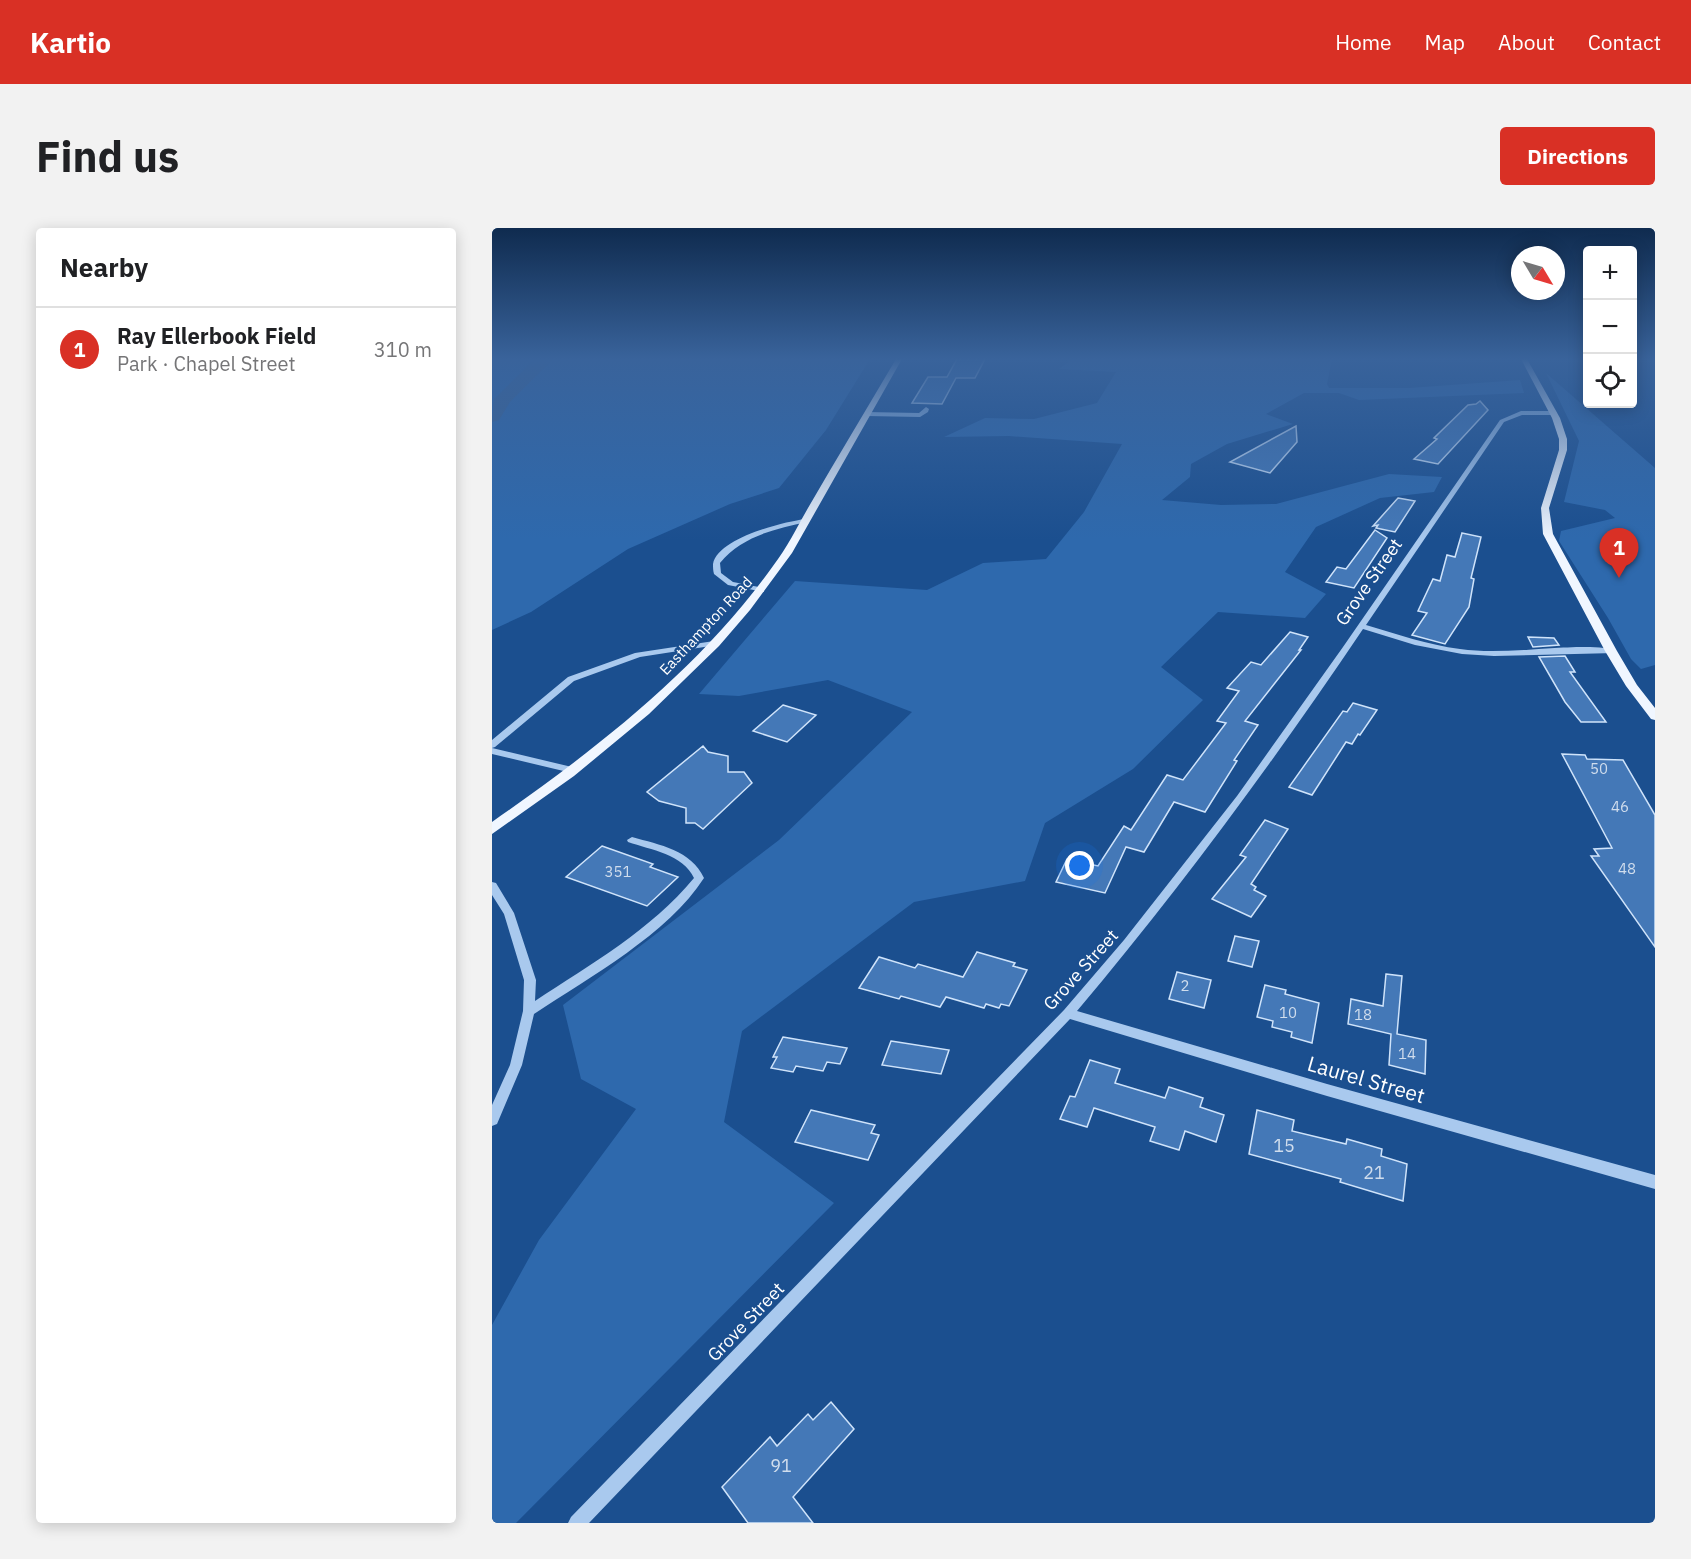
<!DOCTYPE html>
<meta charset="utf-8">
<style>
:root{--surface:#fff;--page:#f2f2f2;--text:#202124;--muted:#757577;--line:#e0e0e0;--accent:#d93025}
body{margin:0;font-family:"IBM Plex Sans",sans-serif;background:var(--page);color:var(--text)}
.controls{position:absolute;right:18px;top:18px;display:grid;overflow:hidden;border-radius:6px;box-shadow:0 3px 15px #0003}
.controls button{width:54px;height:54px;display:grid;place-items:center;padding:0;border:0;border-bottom:2px solid var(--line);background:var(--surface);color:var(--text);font:30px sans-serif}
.compass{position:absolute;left:1019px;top:18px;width:54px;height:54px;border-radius:50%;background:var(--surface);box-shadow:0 3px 15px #0003;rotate:128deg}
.you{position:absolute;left:588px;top:638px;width:21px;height:21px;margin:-15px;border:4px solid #fff;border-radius:50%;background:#1a73e8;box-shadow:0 0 0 9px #1a73e833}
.badge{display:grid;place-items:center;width:39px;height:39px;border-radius:50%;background:var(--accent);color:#fff;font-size:20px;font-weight:700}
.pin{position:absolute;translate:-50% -50px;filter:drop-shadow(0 2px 3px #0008)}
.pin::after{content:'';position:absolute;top:32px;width:21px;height:18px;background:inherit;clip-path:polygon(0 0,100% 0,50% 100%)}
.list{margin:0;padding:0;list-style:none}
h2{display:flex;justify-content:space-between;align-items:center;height:78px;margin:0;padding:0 24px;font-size:26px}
h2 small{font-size:20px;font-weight:400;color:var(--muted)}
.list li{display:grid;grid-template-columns:39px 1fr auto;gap:18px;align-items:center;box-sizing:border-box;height:84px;padding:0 24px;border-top:2px solid var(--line)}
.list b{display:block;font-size:22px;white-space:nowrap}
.list p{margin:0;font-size:20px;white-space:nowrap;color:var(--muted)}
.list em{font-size:20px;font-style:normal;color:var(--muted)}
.icon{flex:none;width:33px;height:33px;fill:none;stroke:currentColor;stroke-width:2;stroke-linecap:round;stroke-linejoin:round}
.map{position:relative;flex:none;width:1163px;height:1295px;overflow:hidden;border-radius:6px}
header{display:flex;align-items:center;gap:36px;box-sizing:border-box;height:84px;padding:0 30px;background:var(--accent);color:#fff}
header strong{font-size:28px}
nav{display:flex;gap:33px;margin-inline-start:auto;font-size:21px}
.intro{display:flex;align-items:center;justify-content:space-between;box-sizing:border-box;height:144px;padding:0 36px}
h1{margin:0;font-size:42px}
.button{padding:15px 27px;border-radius:6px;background:var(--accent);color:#fff;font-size:21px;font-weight:700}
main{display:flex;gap:36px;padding:0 36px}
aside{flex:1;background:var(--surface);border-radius:6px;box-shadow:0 3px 15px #0003}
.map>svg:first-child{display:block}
.green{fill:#2e69ad}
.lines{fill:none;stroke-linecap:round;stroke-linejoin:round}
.river{fill:#3c6290;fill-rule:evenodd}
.building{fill:#4478b7;stroke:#cfe3fa;stroke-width:1.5}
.minor{fill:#a9c9ee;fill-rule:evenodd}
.major{fill:#f0f6ff;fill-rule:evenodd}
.labels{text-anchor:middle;stroke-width:4.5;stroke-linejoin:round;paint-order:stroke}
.far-street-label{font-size:15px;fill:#fff;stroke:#1b4f8f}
.number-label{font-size:15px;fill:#d0dded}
.street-label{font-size:18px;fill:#fff;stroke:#1b4f8f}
.near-number-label{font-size:18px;fill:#d0dded}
.near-street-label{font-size:21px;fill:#fff;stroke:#1b4f8f}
</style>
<header>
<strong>Kartio</strong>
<nav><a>Home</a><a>Map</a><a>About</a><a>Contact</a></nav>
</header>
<div class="intro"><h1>Find us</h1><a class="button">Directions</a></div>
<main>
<aside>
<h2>Nearby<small></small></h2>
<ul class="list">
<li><span class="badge">1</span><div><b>Ray Ellerbook Field</b><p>Park · Chapel Street</p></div><em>310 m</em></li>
</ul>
</aside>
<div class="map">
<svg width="1163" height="1295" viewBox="0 0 1163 1295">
<rect width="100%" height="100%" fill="#1b4f8f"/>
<g class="green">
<path d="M0,131h378l-44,71 -47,58 -49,16 -102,45 -97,63 -39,18z"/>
<path d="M619,131h221l-5,25 2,4h80l111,-8 4,13 -165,7 -20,-7h-35l-38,21 27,10 -66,20 -36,20 -1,13 -28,23 59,5 55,-1 113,-30 53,3 -8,15 -54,6 -64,29 -31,45 41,22 -21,24 -87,-6 -57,55 42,33 -70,69 -88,54 -20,58 -111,21 -172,129 -18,91 110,81 -318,320h-24v-198l47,-85 97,-131 -55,-30 -18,-74 216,-165 133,-128 -84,-32 -89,16 -40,-2 96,-113 132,9 56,-27 63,-4 38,-47 38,-68 -113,-8 -65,1 41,-19 49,1 63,-16 19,-31 -57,-3 12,-9z"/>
<path d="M1054,145l109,95v197l-14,4 -10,-10 -23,-41 -49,-77 2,-10 54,-13 -10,-8 -41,-8 15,-61z"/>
</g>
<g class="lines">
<path class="river" d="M43,131h18l-43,43 -11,18 -7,2 2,-23z"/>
</g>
<g class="building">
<path d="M465,131h28l-10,19h-19l-14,26 -30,-1 16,-26h19z"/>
<path d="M988,173l8,9 -50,54 -24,-5 23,-20 -3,-1 34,-33 8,-1z"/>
<path d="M804,198l1,16 -27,31 -40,-11z"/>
<path d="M906,270l17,3 -20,31 -19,-4 2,-3 -5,1z"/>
<path d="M883,302l12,8 -33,50 -28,-6 11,-15 9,2z"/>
<path d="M970,305l19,4 -10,41 3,1 -5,28 -24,37 -33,-9 15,-22 -9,-2 15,-32 7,2 7,-26 8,2z"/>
<path d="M798,404l18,5 -9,13h2l-56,71 13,4 -24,35 3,1 -32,51 -31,-10 -30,50 -18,-5 -21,46 -49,-11 11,-23 31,7 26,-40 7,4 36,-55 16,5 43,-57 -9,-2 22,-30 -12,-3 24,-26 10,3z"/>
<path d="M1036,409l26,1 5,7 -26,2z"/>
<path d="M1073,428l10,16h-5l36,50h-25l-16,-20 -26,-45z"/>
<path d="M861,475l24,7 -17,25 -2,-1 -6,10 -6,-2 -34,53 -23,-8 54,-76 4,1z"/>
<path d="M291,477l33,10 -29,27 -34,-11z"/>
<path d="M211,518l5,6 20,4v16h16l8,11 -49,46 -8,-6h-9v-15l-27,-7 -12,-9z"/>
<path d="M1070,526l23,1 2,4 36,1 32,55v132l-64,-91h8l-5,-7 18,-1z"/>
<path d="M773,592l23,9 -37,55 5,3 -2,3 12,6 -15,21 -39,-18 34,-42 -6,-2z"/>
<path d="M110,618l51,18 -3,3 28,10 -31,29 -81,-29z"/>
<path d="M743,708l24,5 -7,26 -24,-6z"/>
<path d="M485,724l38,11 -2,3 14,4 -18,36 -8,-2 -2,4 -13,-4 -2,4 -38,-11 -6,10 -39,-11 -2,3 -40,-11 20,-31 36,11 3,-4 45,13z"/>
<path d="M685,744l34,8 -7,28 -35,-9z"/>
<path d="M894,746l16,2 -5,58 29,6 -1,34 -36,-9 2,-31 -43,-10 3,-25 32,7z"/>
<path d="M773,757l21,5 -1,4 34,9 -7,40 -21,-6 1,-5 -20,-5 1,-6 -16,-4z"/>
<path d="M291,809l64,11 -7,16 -13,-2 -4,9 -27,-5 -3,6 -22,-4 6,-11h-4z"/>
<path d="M399,813l58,9 -8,24 -59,-9z"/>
<path d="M598,832l30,9 -5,14 50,15 4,-11 34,11 -3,9 24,8 -8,27 -31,-11 -6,19 -29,-9 5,-14 -61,-19 -7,19 -27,-8 10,-23 5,1z"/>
<path d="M319,882l64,15 -4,8 8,2 -11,25 -73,-18z"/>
<path d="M765,882l37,10 -2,11 54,13 1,-5 35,10 -1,7 26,8 -4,37 -63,-19 1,-3 -92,-25z"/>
<path d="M339,1174l23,27 -61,68 20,26h-65l-26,-36 48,-50 7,9 31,-32 5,6z"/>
</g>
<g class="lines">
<g class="minor">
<path d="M434,179l3,2 -1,3 -8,5 -53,-1 -3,-2 3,-2 52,1z"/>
<path d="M1029,183h33l3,2 -3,2h-32l-18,7 -138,203c31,9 62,20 94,24 21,3 43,2 64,1 19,-1 79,-7 92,1l-1,2 -121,3 -32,-2 -47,-9 -52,-16c-89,132 -183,260 -286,382l250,73 328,91v14l-328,-93 -257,-77 -481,504h-21l3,-6 493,-507 60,-70 113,-144 106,-149 157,-227z"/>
<path d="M313,291l3,2 -1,1c-32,7 -65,14 -87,41l1,10 12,9 31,6v4l-36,-7 -14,-11c-1,-3 -1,-7 -1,-10 5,-26 70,-42 92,-45z"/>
<path d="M222,413h3v4l-77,12 -66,24 -79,66 -3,1v-8l76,-63 67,-24z"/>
<path d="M0,520l80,19 5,3 -5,3 -80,-19z"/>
<path d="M140,609c28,8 59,13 72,41 -36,56 -114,99 -170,136l-12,51 -25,59 -5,2v-21l18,-40 13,-54 1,-31 -20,-66 -12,-19v-13l4,1 18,30 22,67 -1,21c56,-37 116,-71 159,-123 -11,-24 -43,-28 -66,-36l-1,-2z"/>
</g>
<g class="major">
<path d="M404,131h6l-110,194 -42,57 -31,36 -70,68 -75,62 -82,58v-12c103,-72 207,-152 281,-256 14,-18 24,-39 35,-58 29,-50 59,-100 88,-149z"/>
<path d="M1029,131h6l33,59 7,21v11l-18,58 4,26 64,117 20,34 18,23v12l-4,-1 -25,-33 -21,-35 -62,-117 -2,-26 18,-58v-11l-7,-21z"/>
</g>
</g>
<linearGradient id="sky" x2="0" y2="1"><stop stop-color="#0f2b4f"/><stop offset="0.42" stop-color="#39639b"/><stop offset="1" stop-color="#39639b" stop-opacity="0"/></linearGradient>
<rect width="1163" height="312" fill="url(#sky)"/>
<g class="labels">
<g class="far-street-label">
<text transform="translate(214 398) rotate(-47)" y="5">Easthampton Road</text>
</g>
<g class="number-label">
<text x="1107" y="546">50</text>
<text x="1128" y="584">46</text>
<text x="1135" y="646">48</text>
<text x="126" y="649">351</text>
<text x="693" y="763">2</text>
<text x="796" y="790">10</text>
<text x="871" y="792">18</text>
<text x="915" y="831">14</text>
</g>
<g class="street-label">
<text transform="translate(877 354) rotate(-55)" y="6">Grove Street</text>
<text transform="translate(589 742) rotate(-48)" y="6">Grove Street</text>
<text transform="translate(254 1094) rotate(-46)" y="6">Grove Street</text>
</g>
<g class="near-number-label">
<text x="792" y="924">15</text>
<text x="882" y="951">21</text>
<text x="289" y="1244">91</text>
</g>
<g class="near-street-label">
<text transform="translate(874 852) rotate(16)" y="7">Laurel Street</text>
</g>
</g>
</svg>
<div class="controls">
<button>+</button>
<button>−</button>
<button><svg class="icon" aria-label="locate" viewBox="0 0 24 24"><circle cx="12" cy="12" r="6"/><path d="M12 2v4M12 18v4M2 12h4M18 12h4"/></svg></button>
</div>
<svg class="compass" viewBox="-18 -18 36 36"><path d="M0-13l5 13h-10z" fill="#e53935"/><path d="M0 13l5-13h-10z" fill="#757577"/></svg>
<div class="you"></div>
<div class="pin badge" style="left:1127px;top:350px">1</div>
</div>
</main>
